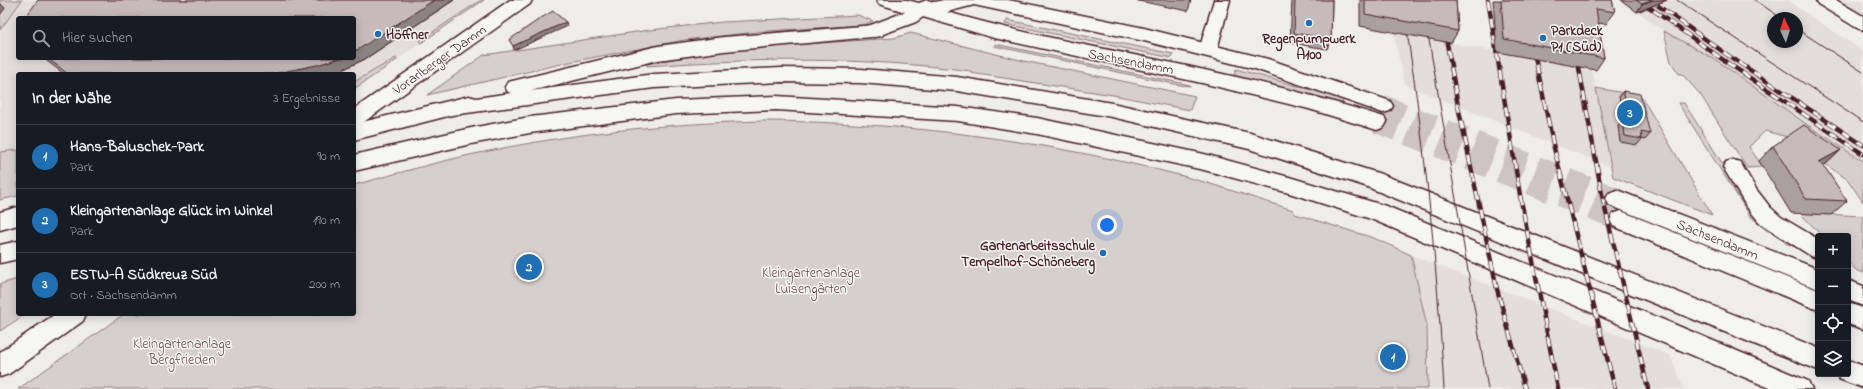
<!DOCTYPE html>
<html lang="de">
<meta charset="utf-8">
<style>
:root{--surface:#171b24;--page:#20242c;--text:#f1f3f6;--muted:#9ea1a6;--line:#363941;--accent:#1f6fb2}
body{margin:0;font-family:"Indie Flower",sans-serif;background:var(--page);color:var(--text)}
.controls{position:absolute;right:12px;bottom:12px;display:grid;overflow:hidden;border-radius:4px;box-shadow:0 2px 10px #0003}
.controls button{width:36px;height:36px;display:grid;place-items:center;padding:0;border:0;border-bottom:1px solid var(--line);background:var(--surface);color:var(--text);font:20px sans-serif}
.compass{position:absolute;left:1767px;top:12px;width:36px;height:36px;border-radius:50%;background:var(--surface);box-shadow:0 2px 10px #0003;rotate:356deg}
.you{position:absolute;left:1107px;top:225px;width:14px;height:14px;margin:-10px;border:3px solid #fff;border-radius:50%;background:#1a73e8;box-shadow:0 0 0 6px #1a73e833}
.badge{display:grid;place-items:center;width:26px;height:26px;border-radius:50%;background:var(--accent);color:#fff;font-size:13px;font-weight:700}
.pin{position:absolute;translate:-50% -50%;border:2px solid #fff;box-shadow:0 1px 4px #0006}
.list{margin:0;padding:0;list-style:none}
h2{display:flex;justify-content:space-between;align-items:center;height:52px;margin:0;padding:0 16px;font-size:17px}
h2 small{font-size:13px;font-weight:400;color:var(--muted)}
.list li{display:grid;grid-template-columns:26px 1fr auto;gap:12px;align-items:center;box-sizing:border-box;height:64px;padding:0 16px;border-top:1px solid var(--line)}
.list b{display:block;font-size:15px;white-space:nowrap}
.list p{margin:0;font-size:13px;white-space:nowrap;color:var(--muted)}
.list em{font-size:13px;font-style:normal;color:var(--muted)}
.icon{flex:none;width:22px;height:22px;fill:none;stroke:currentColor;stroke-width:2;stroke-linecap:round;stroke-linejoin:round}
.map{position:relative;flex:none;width:1863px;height:389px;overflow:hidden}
.search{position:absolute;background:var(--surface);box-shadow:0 2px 10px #0003;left:16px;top:16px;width:340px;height:44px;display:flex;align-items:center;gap:10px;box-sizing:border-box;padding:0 14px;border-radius:4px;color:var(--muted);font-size:15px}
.panel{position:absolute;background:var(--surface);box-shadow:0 2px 10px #0003;left:16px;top:72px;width:340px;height:244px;border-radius:4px}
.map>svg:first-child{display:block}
.built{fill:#e3dedc;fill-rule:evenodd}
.green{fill:#d7cfce;stroke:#90777c}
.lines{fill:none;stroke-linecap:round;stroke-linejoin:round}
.secondary-tunnel{stroke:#cec4c4;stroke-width:22;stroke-dasharray:22 11;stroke-linecap:butt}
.minor-casing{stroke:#4a1f2b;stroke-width:3}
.tertiary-casing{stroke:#4a1f2b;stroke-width:3}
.secondary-casing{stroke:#4a1f2b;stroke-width:3}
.motorway-casing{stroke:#4a1f2b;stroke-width:3}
.minor{fill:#f6f6f2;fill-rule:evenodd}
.tertiary{fill:#f6f6f2;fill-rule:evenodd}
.secondary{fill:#f6f6f2;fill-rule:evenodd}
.motorway{fill:#f6f6f2;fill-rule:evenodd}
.tram{stroke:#4a1f2b;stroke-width:1}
.rail-casing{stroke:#4a1f2b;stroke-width:4.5}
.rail{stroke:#f6f6f2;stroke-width:3;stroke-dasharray:9;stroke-linecap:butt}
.wall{fill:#aaa0a1;stroke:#4a1f2b}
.shaded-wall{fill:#8b8283;stroke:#4a1f2b}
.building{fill:#c6babb;stroke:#4a1f2b}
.poi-dot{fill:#1f6fb2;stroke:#f6f6f2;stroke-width:1.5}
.labels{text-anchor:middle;stroke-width:3;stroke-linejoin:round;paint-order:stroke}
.poi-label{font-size:14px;font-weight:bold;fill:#4a1f2b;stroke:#f6f6f2;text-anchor:start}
.street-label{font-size:14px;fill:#4a1f2b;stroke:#f6f6f2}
.park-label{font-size:14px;fill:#6d4b54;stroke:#f6f6f2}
</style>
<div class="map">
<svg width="1863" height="389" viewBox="0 0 1863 389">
<rect width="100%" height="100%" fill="#efedea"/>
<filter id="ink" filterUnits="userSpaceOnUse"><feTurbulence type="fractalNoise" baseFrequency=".025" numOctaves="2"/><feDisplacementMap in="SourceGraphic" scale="8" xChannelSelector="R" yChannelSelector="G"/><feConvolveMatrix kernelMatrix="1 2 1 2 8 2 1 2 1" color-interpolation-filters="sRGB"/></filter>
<g filter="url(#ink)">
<g class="built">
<path d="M22,0h462l-117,80 -13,2v-8h-336v76l-18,2v-122zM18,18h336v40h-336z"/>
<path d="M1621,0h166l76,51v110l-54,-35 -93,-66 -52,-29zM1773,18h24v24h-24z"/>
<path d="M1835,0h28v18l-12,-7 2,-2z"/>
<path d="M1393,32l199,37 19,98 -206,-82z"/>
<path d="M1411,255l259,100 14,34h-256l-1,-63z"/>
</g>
<g class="green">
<path d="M0,0h22l-22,30z"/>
<path d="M481,0h3l-63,43 -2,-2z"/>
<path d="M858,15l15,6 -9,4 -98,6 -82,9 -114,22 -143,33 57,-40 165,-25 74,-8z"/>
<path d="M1007,20l166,34 -1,4 -167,-34z"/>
<path d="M1664,31l52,29 93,66 54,35v41l-15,-22 -61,-43 -22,-6 -16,16 14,20 -16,1 -47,-74 -18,-20h-3l-8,-12z"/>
<path d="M911,33l113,28 171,35 -5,14 -77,-15 -142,-22v-2c-109,-14 -215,-13 -324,-5v-2c81,-17 164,-20 247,-26z"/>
<path d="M995,44l195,41v1l-11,-1 -161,-34 -24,-5z"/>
<path d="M396,58l1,2 -43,29v-7z"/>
<path d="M1236,69l108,30 -2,4 -55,-15 -53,-12z"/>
<path d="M1596,88l45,8 71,119 -99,-38z"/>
<path d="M1678,103h6l68,107 59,43 -26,-10v-5l-19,-8 -16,-14z"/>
<path d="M765,121c141,1 282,20 418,55 37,10 73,23 110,34l2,4 79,24 37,17 16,71 1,63h-1410l106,-75h230v-129c45,-12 89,-25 135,-34 91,-19 183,-28 276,-30z"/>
<path d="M18,150v46l-18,4v-48z"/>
<path d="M1800,213l63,3v57l-7,-3 -8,-8v-26h-26z"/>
<path d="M1668,227l150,59v5l-151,-59z"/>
<path d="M18,279v35h8l-26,17v-47z"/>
</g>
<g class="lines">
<g class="secondary-tunnel">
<path d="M1383,106l234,93"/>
<path d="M1377,122l244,98"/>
</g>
<defs>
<g id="minor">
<path d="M1214,0h16l-13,50 -3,4 -6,2 -6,-2 -3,-4z"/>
<path d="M1816,0h20l27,16v14l-6,-2 -39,-24z"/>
<path d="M1733,160l7,2 16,27 14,18 11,10 37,22v19l-7,-2 -50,-32 -15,-18 -23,-39 3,-5z"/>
</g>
<g id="tertiary">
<path d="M510,0h22l-2,4 -169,120 -7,3v-18z"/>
<path d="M55,314h31l-3,7 -74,53 -9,3v-25z"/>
</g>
<g id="secondary">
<path d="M877,0h30l12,3 8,-3 8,2 8,-2h65l136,28 124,31 122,42 3,5 -3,5 -7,2 -128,-44 -111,-28 -170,-36 -27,7c83,24 168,38 253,57 62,13 124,29 184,48l3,5 -3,5 -7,3 -68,-21 -107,-26 -208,-45 -71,-21 -7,5 -41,15 -7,-1 -3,-5 3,-5 37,-14 -26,-8z"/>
<path d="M1617,190l201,79v20l-209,-84 -3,-6 3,-6z"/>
<path d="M1621,211l197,79v20l-205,-84 -3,-6 3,-6z"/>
<path d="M1848,280l15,6v20l-15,-6z"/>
<path d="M1848,303l15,5v21l-15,-5z"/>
</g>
<g id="motorway">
<path d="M875,25l7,1 3,5 -3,5 -158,15 -66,9 -128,31 124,-17 127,-6 80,1 96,8 155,26 138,30 131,41 437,174v22l-453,-184 -116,-37 -137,-32 -155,-26 -96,-8 -80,-1 -127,6 -202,27 -98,25v-16l115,-28 7,2 35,-5 -3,-1 -3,-5 3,-5 150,-36 66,-9z"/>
<path d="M776,96l182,11 79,11 167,36 85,23 97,29 290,119 132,56 4,8h-40l-401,-170 -82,-26 -85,-23 -167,-36 -79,-13 -182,-11 -100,4 -146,19 -59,11 -117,27v-16l117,-27 59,-11 146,-17z"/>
<path d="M18,207v18l-18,5v-18z"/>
<path d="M18,241v18l-18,4v-18z"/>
<path d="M1848,360l15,6v22l-24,-9 -2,-5h11z"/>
</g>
</defs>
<use href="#minor" class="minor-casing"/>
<use href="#tertiary" class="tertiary-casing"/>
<use href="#secondary" class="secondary-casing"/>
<use href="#motorway" class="motorway-casing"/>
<use href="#minor" class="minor"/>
<use href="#tertiary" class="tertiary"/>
<use href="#secondary" class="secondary"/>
<use href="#motorway" class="motorway"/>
<g class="tram">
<path d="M1402,0c21,129 35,258 42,389"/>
<path d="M1677,0l186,122"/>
<path d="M1755,0l26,18"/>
<path d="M1427,28l61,361"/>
<path d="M1797,29l66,43"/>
</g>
<defs>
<g id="rail">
<path d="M1488,0l32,195 38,194"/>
<path d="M1639,0l83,59 141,95"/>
<path d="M1650,0l79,56 134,89"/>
<path d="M1445,32l13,74 39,183 28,100"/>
<path d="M1533,47l20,97 62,245"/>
<path d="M1577,57l26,143 45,189"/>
</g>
</defs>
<use href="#rail" class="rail-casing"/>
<use href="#rail" class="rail"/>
</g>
<g class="wall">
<path d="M38,0h416l-89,59 -21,10 -16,5h-264l-21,-16h311z"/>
<path d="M1134,0h57l-3,11z"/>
<path d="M1292,0h40l-1,39 -4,10 -37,-6z"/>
<path d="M1360,0h96l2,31 -7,12 -91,-17z"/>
<path d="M1493,0h119l3,12 -9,12 -8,-1 6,35 -8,12 -99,-18z"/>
<path d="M1621,0h46l-30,12z"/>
<path d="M1623,91l27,43 -5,6 -3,-1 -5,6 -17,-3 -2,-16 5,-6h1l-5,-23z"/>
<path d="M1773,146l68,4 -15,14 -3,2 24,35 -16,14 -40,-2 -32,-52z"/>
</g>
<g class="shaded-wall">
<path d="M434,0h20l-89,59 -21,10 -16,5h-56l68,-16h14v-7z"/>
<path d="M1653,0h14l-30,12 5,-8z"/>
<path d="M0,3l5,5 -5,7z"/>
<path d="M566,22l2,4 -54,24 -1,-4z"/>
<path d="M1841,150l-15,14 -21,12 14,-14z"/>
</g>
<g class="building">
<path d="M38,0h396l-75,49 -5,2v-33h-329z"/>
<path d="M1295,0h37l-1,39 -37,-6z"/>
<path d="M1365,0h91l2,31 -93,-17z"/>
<path d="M1501,0h111l3,12 -19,-3 8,49 -100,-19z"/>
<path d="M1636,0h17l-11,4z"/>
<path d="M553,11l13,11 -53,24 -4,-6 32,-22z"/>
<path d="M47,58h293l-23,7 -45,9h-204z"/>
<path d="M1623,91l17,3 10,40 -9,-2 1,7 -17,-3 -2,-16 8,2z"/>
<path d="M1804,125l37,25 -22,12 7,7 21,32 -41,-2 -33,-53z"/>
</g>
</g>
<g class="poi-dot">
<circle cx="1309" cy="23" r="4"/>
<circle cx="378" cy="34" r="4"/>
<circle cx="1543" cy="38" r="4"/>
<circle cx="1103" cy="253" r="4"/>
</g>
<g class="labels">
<g class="poi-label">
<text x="1551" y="35">Parkdeck<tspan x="1551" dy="16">P1 (Süd)</tspan></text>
<text x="386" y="39">Höffner</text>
<text x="1309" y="43" text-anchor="middle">Regenpumpwerk<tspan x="1309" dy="16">A100</tspan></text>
<text x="1095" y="250" text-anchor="end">Gartenarbeitsschule<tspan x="1095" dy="16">Tempelhof-Schöneberg</tspan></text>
</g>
<g class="street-label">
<text transform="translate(439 59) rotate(-35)" y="5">Vorarlberger Damm</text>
<text transform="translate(1131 61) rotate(11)" y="5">Sachsendamm</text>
<text transform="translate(1718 239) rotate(22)" y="5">Sachsendamm</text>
</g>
<g class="park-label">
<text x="811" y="277">Kleingartenanlage<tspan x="811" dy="16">Luisengärten</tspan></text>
<text x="182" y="348">Kleingartenanlage<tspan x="182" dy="16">Bergfrieden</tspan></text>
</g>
</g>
</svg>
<div class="controls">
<button>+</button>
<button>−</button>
<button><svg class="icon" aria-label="locate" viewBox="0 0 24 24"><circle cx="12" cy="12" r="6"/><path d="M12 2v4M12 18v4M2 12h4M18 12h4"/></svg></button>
<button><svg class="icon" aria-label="layers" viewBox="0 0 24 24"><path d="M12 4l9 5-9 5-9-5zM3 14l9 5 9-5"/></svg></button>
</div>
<svg class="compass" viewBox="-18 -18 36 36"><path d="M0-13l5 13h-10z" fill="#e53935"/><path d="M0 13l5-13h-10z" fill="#9ea1a6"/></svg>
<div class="you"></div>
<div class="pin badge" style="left:1393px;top:357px">1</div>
<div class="pin badge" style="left:529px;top:267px">2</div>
<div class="pin badge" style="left:1630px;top:113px">3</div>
<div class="search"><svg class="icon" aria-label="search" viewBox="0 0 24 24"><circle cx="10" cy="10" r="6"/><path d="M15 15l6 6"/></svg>Hier suchen</div>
<section class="panel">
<h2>In der Nähe<small>3 Ergebnisse</small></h2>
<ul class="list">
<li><span class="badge">1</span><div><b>Hans-Baluschek-Park</b><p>Park</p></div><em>90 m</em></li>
<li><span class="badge">2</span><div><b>Kleingartenanlage Glück im Winkel</b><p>Park</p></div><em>190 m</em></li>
<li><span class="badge">3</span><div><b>ESTW-A Südkreuz Süd</b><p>Ort · Sachsendamm</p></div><em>200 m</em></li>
</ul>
</section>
</div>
